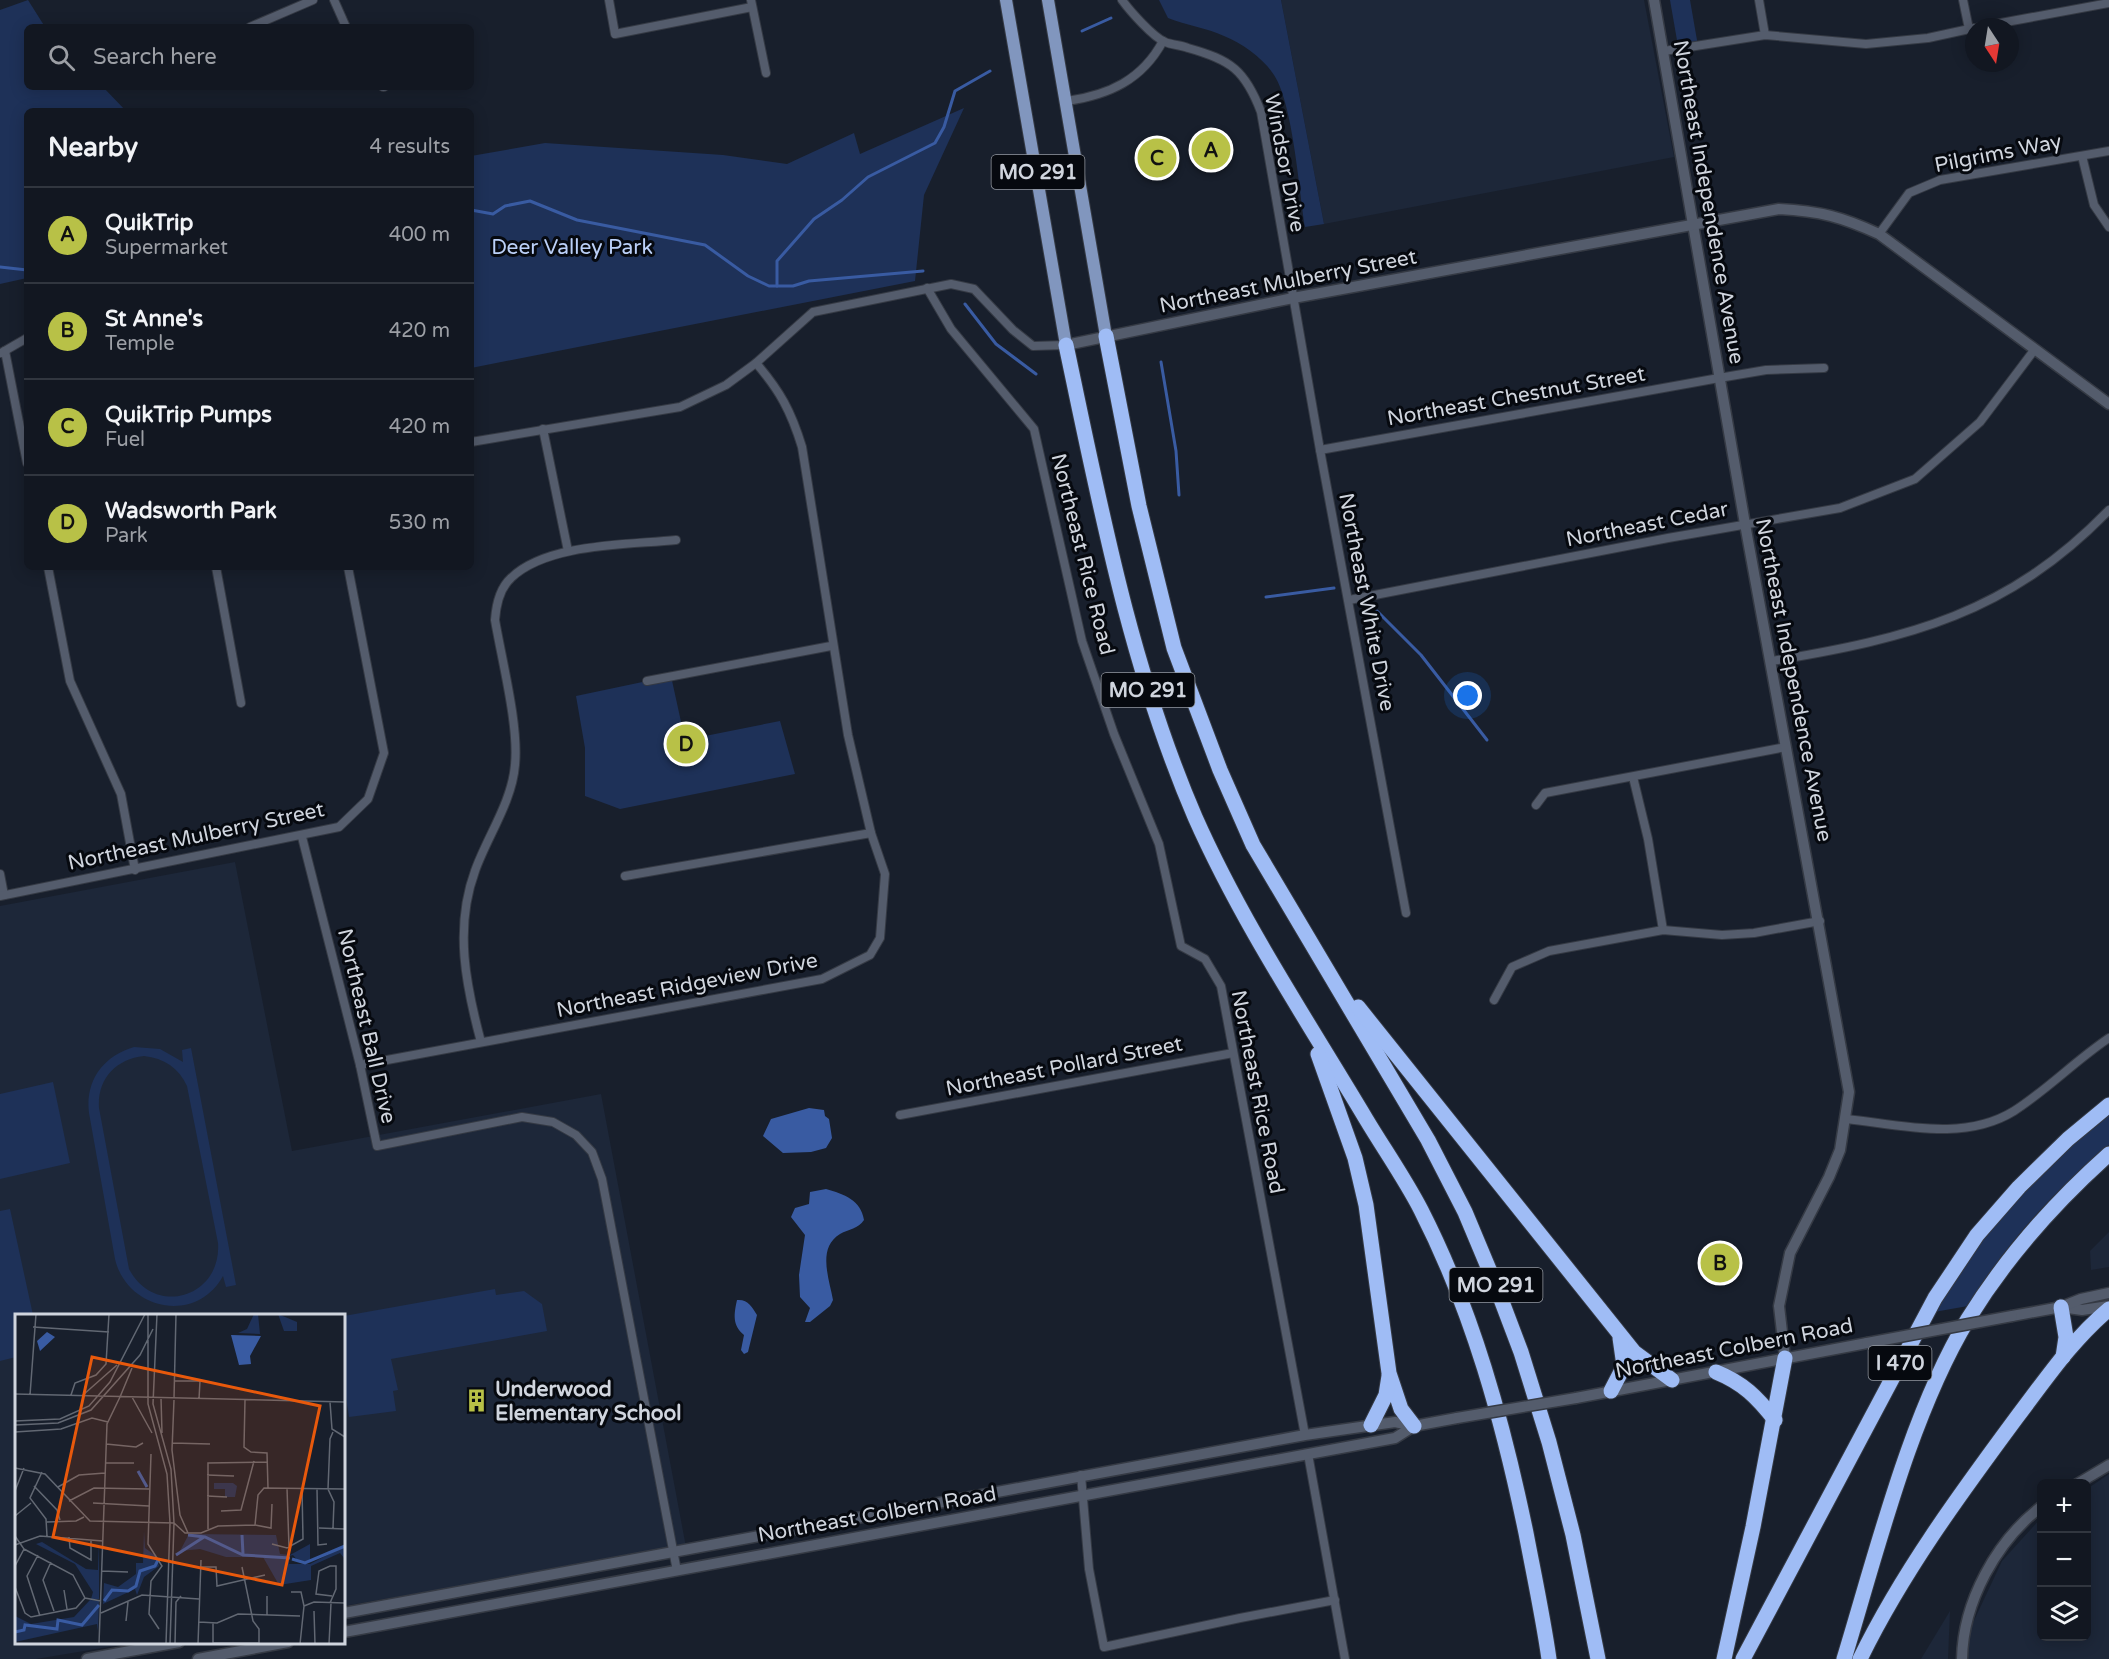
<!DOCTYPE html>
<meta charset="utf-8">
<style>
:root{--surface:#121721;--page:#1b202a;--text:#f1f3f6;--muted:#9c9fa5;--line:#31363f;--accent:#b8c147}
body{margin:0;font-family:"Varela Round",sans-serif;background:var(--page);color:var(--text)}
.controls{position:absolute;right:18px;bottom:18px;display:grid;overflow:hidden;border-radius:9px;box-shadow:0 3px 15px #0003}
.controls button{width:54px;height:54px;display:grid;place-items:center;padding:0;border:0;border-bottom:2px solid var(--line);background:var(--surface);color:var(--text);font:30px sans-serif}
.compass{position:absolute;left:1965px;top:18px;width:54px;height:54px;border-radius:50%;background:var(--surface);box-shadow:0 3px 15px #0003;rotate:168deg}
.you{position:absolute;left:1468px;top:696px;width:21px;height:21px;margin:-15px;border:4px solid #fff;border-radius:50%;background:#1a73e8;box-shadow:0 0 0 9px #1a73e833}
.badge{display:grid;place-items:center;width:39px;height:39px;border-radius:50%;background:var(--accent);color:#111;font-size:20px;font-weight:700}
.pin{position:absolute;translate:-50% -50%;border:3px solid #fff;box-shadow:0 2px 6px #0006}
.list{margin:0;padding:0;list-style:none}
h2{display:flex;justify-content:space-between;align-items:center;height:78px;margin:0;padding:0 24px;font-size:26px}
h2 small{font-size:20px;font-weight:400;color:var(--muted)}
.list li{display:grid;grid-template-columns:39px 1fr auto;gap:18px;align-items:center;box-sizing:border-box;height:96px;padding:0 24px;border-top:2px solid var(--line)}
.list b{display:block;font-size:22px;white-space:nowrap}
.list p{margin:0;font-size:20px;white-space:nowrap;color:var(--muted)}
.list em{font-size:20px;font-style:normal;color:var(--muted)}
.icon{flex:none;width:33px;height:33px;fill:none;stroke:currentColor;stroke-width:2;stroke-linecap:round;stroke-linejoin:round}
.map{position:relative;flex:none;width:2109px;height:1659px;overflow:hidden}
.search{position:absolute;background:var(--surface);box-shadow:0 3px 15px #0003;left:24px;top:24px;width:450px;height:66px;display:flex;align-items:center;gap:15px;box-sizing:border-box;padding:0 21px;border-radius:9px;color:var(--muted);font-size:22px}
.panel{position:absolute;background:var(--surface);box-shadow:0 3px 15px #0003;left:24px;top:108px;width:450px;height:462px;border-radius:9px}
.map>svg:first-child{display:block}
.built{fill:#1d2739}
.green{fill:#1e3158;fill-rule:evenodd}
.water{fill:#395ba2}
.lines{fill:none;stroke-linecap:round;stroke-linejoin:round}
.stream{stroke:#395ba2;stroke-width:3}
.street-casing{stroke:#353a44;stroke-width:10}
.secondary-casing{stroke:#353a44;stroke-width:13}
.primary-casing{stroke:#353a44;stroke-width:14}
.highway-casing{stroke:#353a44;stroke-width:17}
.street{stroke:#545c6c;stroke-width:8}
.secondary{stroke:#545c6c;stroke-width:10}
.primary{stroke:#8196be;stroke-width:12}
.highway{stroke:#9fbcf5;stroke-width:15}
.secondary-bridge-casing{stroke:#353a44;stroke-width:13;stroke-linecap:butt}
.secondary-bridge{stroke:#545c6c;stroke-width:10}
.labels{text-anchor:middle;stroke-width:6;stroke-linejoin:round;paint-order:stroke}
.shield{fill:#06090f;stroke:#9398a0;stroke-width:1.5}
.shield-label{font-size:20px;font-weight:bold;fill:#d0d5de}
.street-label{font-size:21px;fill:#d0d5de;stroke:#06090f}
.park-label{font-size:21px;fill:#bbd0f8;stroke:#06090f}
.poi-label{font-size:21px;font-weight:bold;fill:#d0d5de;stroke:#06090f;text-anchor:start}
.inset-river{fill:none;stroke:#395ba2;stroke-width:3}
.inset-road{fill:none;stroke:#626873;stroke-width:1.5}
.view{fill:#e8590c;fill-opacity:0.15;stroke:#e8590c;stroke-width:3}
.inset-edge{fill:none;stroke:#d0d5de;stroke-width:3}
</style>
<div class="map">
<svg width="2109" height="1659" viewBox="0 0 2109 1659">
<rect width="100%" height="100%" fill="#181f2c"/>
<g class="built">
<path d="M1281,0h363l30,157 -350,67z"/>
<path d="M235,862l57,289 309,-57 85,453 -342,59v-290h-328v326l116,1 -96,16h-36v-753z"/>
<path d="M2109,1232v35l-18,3 -1,-19z"/>
<path d="M2109,1474v185h-141l2,-30 32,-68 39,-43 1,118h44l1,-147z"/>
<path d="M1950,1611l-2,48h-27z"/>
</g>
<g class="green">
<path d="M28,0l17,27h-18v60h76l23,24h-99v167l-27,6v-274z"/>
<path d="M1159,0h122l43,224 -19,3c-6,-37 -12,-123 -31,-152 -11,-17 -31,-31 -50,-39 -17,-8 -38,-11 -56,-18z"/>
<path d="M1670,0h20l8,46h-20z"/>
<path d="M964,108l-40,87 -9,86 -444,87v-212l74,-13 178,12 64,9 67,-31 6,21z"/>
<path d="M671,676l14,64 95,-19 15,53 -175,35 -35,-13v-48l-9,-52z"/>
<path d="M134,1047l26,2 23,13 -1,-12 9,-2 45,237 -10,2 -3,-11c-27,49 -96,34 -108,-17l-26,-146c-4,-32 14,-57 45,-66zM144,1056c20,2 35,12 43,30l31,157c4,54 -63,75 -89,26l-30,-161c-2,-28 16,-49 45,-52z"/>
<path d="M53,1082l17,81 -70,16v-85z"/>
<path d="M2109,1112v33c-55,46 -104,99 -141,161l-34,6c29,-44 58,-88 93,-126 26,-26 54,-50 82,-74z"/>
<path d="M10,1209l23,106 -17,1v41l-16,4v-150z"/>
<path d="M495,1289l1,6 28,-4 18,13 5,27 -156,28 7,31 -5,1 3,20 -47,6 -5,-33v-68z"/>
</g>
<g class="water">
<path d="M809,1108l15,2 1,6 4,3 3,19 -6,10 -15,4 -28,1 -20,-17 8,-17z"/>
<path d="M826,1189c18,5 35,11 38,31 -6,9 -15,9 -24,14 -23,14 -11,44 -7,66l-3,6 -20,16h-5l5,-14 -10,-11 -1,-22 6,-40 -14,-18 4,-9 14,-4 1,-12z"/>
<path d="M737,1300c11,-1 15,7 20,15l-9,37 -4,2 -3,-4 3,-15c-12,-10 -10,-21 -7,-35z"/>
</g>
<g class="lines">
<g class="stream">
<path d="M1082,31l29,-13"/>
<path d="M471,210l22,4 12,-8 25,-5 47,19 128,25 43,31 21,10h24l16,-5 114,-10"/>
<path d="M0,267l27,3"/>
<path d="M777,286v-25l37,-42 28,-19 26,-23 67,-34 9,-16 11,-36 35,-20"/>
<path d="M965,304l31,40 40,30"/>
<path d="M1161,362l15,89 3,44"/>
<path d="M1266,597l68,-9"/>
<path d="M1377,611l44,44 66,85"/>
</g>
<defs>
<g id="street">
<path d="M334,0l12,27"/>
<path d="M609,0l6,34 137,-27"/>
<path d="M751,0l15,73"/>
<path d="M1122,0c8,11 31,37 43,42 7,3 16,3 23,6 43,12 57,22 73,64l59,338 86,463"/>
<path d="M1759,0l6,35"/>
<path d="M1963,0l6,29"/>
<path d="M250,27l63,-27"/>
<path d="M1979,27l130,-24"/>
<path d="M1664,51l101,-16 101,9 62,-6 46,-10"/>
<path d="M383,87h1"/>
<path d="M1067,101c42,-6 75,-21 96,-60"/>
<path d="M2082,156l12,49 15,22"/>
<path d="M1879,234l30,-41 31,-13 169,-29"/>
<path d="M927,288l24,41 83,100 48,212 32,93 45,110 22,102 24,13 16,27 84,449"/>
<path d="M5,351l22,112"/>
<path d="M1,353l26,-15"/>
<path d="M543,429l25,122"/>
<path d="M471,442l209,-35 46,-22 30,-22 57,-51 138,-28 23,5 39,41 20,16 33,-1"/>
<path d="M1320,450l399,-72 47,-8 58,-2"/>
<path d="M48,567l22,114 51,113 14,76"/>
<path d="M216,567l25,136"/>
<path d="M1349,600l319,-62 172,-30 75,-29 65,-57 55,-73"/>
<path d="M1772,661c138,-23 236,-47 337,-151"/>
<path d="M647,681l184,-35"/>
<path d="M1633,777l15,62 15,91"/>
<path d="M1536,805l9,-12 241,-46"/>
<path d="M302,837l58,228 17,81 145,-29 31,5 23,13 16,17 10,27 75,392"/>
<path d="M0,874l4,21"/>
<path d="M625,876l246,-43"/>
<path d="M0,896l339,-69 29,-28 16,-46 -36,-186"/>
<path d="M1494,1000l18,-33 37,-16 114,-21 59,5 32,-2 66,-12"/>
<path d="M481,1042c-15,-56 -27,-114 -6,-171 12,-34 37,-69 40,-106 4,-39 -13,-104 -20,-145 1,-14 5,-32 16,-42 36,-35 117,-33 165,-38"/>
<path d="M360,1065l462,-86 48,-24 10,-17 5,-64 -14,-41 -23,-98 -46,-288c-11,-36 -22,-56 -46,-84"/>
<path d="M900,1115l333,-62"/>
<path d="M1847,1119c54,6 117,23 167,-8 33,-21 62,-51 95,-73"/>
<path d="M1308,1454l37,205"/>
<path d="M1081,1475l8,94 15,78 136,-29 95,-18"/>
</g>
<g id="secondary">
<path d="M1654,0l91,524 104,568 -9,58 -11,27 -39,76 -11,53 6,52"/>
<path d="M1066,345l227,-47 486,-89c41,2 63,8 100,25l230,170"/>
<path d="M2061,1307l21,3 27,-4"/>
<path d="M2012,1316l49,-9 20,-8 28,-6"/>
<path d="M1576,1398l291,-55"/>
<path d="M2077,1484l32,-19"/>
<path d="M344,1613l961,-178 90,-13 19,4"/>
<path d="M344,1632l1051,-194 19,-12 43,-8"/>
<path d="M87,1659l92,-17"/>
<path d="M198,1659l90,-17"/>
<path d="M1962,1659c1,-57 34,-118 80,-153"/>
</g>
<g id="primary">
<path d="M1006,0l60,345"/>
<path d="M1048,0l58,336"/>
</g>
<g id="highway">
<path d="M1106,336l33,170 35,142 46,122 33,75 175,295 37,72 31,74 25,66 28,90 24,93 25,124"/>
<path d="M1066,345c34,160 64,321 129,472 47,106 112,203 171,302 18,30 39,60 55,91 52,102 82,212 105,323 8,42 17,84 23,126"/>
<path d="M1358,1007l276,345 38,28"/>
<path d="M1318,1054l37,104 11,47 23,168 12,36 13,17"/>
<path d="M2061,1307l5,30 -3,20"/>
<path d="M1716,1372c27,11 41,25 59,48"/>
<path d="M1611,1391l13,-25 -4,-28"/>
<path d="M1371,1425l15,-30 3,-19"/>
<path d="M1724,1659l29,-132 32,-169"/>
<path d="M1743,1659l192,-361 42,-63 42,-48 49,-48 41,-34"/>
<path d="M1844,1659c33,-108 66,-244 124,-340 39,-63 86,-116 141,-165"/>
<path d="M1860,1659c42,-86 100,-165 157,-242 29,-38 55,-77 92,-108"/>
</g>
</defs>
<use href="#street" class="street-casing"/>
<use href="#secondary" class="secondary-casing"/>
<use href="#primary" class="primary-casing"/>
<use href="#highway" class="highway-casing"/>
<use href="#street" class="street"/>
<use href="#secondary" class="secondary"/>
<use href="#primary" class="primary"/>
<use href="#highway" class="highway"/>
<defs>
<g id="secondary-bridge">
<path d="M1867,1343l145,-27"/>
<path d="M1457,1418l119,-20"/>
</g>
</defs>
<use href="#secondary-bridge" class="secondary-bridge-casing"/>
<use href="#secondary-bridge" class="secondary-bridge"/>
</g>
<defs>
<symbol id="building-bare" viewBox="-9 -9 18 18"><path d="M-4-6H4V6H1V3H-1V6H-4ZM-2.5-4.3h1.7v1.8h-1.7ZM.8-4.3h1.7v1.8H.8ZM-2.5-1h1.7V.8h-1.7ZM.8-1h1.7V.8H.8Z" fill="#b8c147" stroke="#06090f" stroke-width="2.5" paint-order="stroke"/></symbol>
</defs>
<g fill-rule="evenodd">
<use href="#building-bare" x="460" y="1384" width="33" height="33"/>
</g>
<g class="labels">
<g class="shield">
<rect x="991.5" y="155" width="93" height="34" rx="4.5"/>
<rect x="1101.5" y="673" width="93" height="34" rx="4.5"/>
<rect x="1449.5" y="1268" width="93" height="34" rx="4.5"/>
<rect x="1868.5" y="1346" width="63" height="34" rx="4.5"/>
</g>
<g class="shield-label">
<text x="1038" y="179">MO 291</text>
<text x="1148" y="697">MO 291</text>
<text x="1496" y="1292">MO 291</text>
<text x="1900" y="1370">I 470</text>
</g>
<g class="street-label">
<text transform="translate(1998 153) rotate(-11)" y="7">Pilgrims Way</text>
<text transform="translate(1285 163) rotate(79)" y="7">Windsor Drive</text>
<text transform="translate(1709 202) rotate(80)" y="7">Northeast Independence Avenue</text>
<text transform="translate(1288 281) rotate(-11)" y="7">Northeast Mulberry Street</text>
<text transform="translate(1516 396) rotate(-10)" y="7">Northeast Chestnut Street</text>
<text transform="translate(1647 524) rotate(-11)" y="7">Northeast Cedar</text>
<text transform="translate(1083 554) rotate(76)" y="7">Northeast Rice Road</text>
<text transform="translate(1367 602) rotate(79)" y="7">Northeast White Drive</text>
<text transform="translate(1794 680) rotate(79)" y="7">Northeast Independence Avenue</text>
<text transform="translate(196 836) rotate(-12)" y="7">Northeast Mulberry Street</text>
<text transform="translate(687 985) rotate(-11)" y="7">Northeast Ridgeview Drive</text>
<text transform="translate(367 1026) rotate(77)" y="7">Northeast Ball Drive</text>
<text transform="translate(1064 1066) rotate(-11)" y="7">Northeast Pollard Street</text>
<text transform="translate(1258 1092) rotate(79)" y="7">Northeast Rice Road</text>
<text transform="translate(1734 1348) rotate(-11)" y="7">Northeast Colbern Road</text>
<text transform="translate(877 1514) rotate(-10)" y="7">Northeast Colbern Road</text>
</g>
<g class="park-label">
<text x="572" y="254">Deer Valley Park</text>
</g>
<g class="poi-label">
<text x="495" y="1396">Underwood<tspan x="495" dy="24">Elementary School</tspan></text>
</g>
</g>
<g transform="translate(15 1314)">
<rect width="330" height="330" fill="#181f2c"/>
<path d="M239,0h4l2,20 -22,-1 9,-4zM263,0l19,8v9h-13zM199,169h19l4,3 -2,11h-10v-8h-11zM129,217l1,17 11,8 3,10 -15,11 -7,18 -2,-6 -32,15 1,-21 14,4 18,-13v-11h7zM174,220l87,1 4,19 10,1 20,-11v17l-11,1 -6,-7 -4,1v8h21l35,-18v8l-1,4 -4,-5 -29,13v14l-32,5 -16,-28h-37l-26,-8 -20,2zM84,227v58h-8l2,-7 -18,-28 -39,-20 6,-2 44,27 12,1zM75,286l9,1 -1,30 -1,-7 -82,18v-26l16,8 43,-7z" fill="#1e3158"/>
<path d="M32,18l8,5 -15,14 -3,-10zM216,21l30,1 -11,20 1,8 -12,1z" fill="#395ba2"/>
<path class="inset-river" d="M123,157l9,16M173,221l17,2 38,18 47,3M227,221l1,19M161,241l28,-18M277,245l13,4 40,-17M89,287l8,-11 16,1 8,-5 4,-15 15,-5 3,-6M0,318l9,-2 1,-5 32,4 1,-9 24,5 17,-20"/>
<path class="inset-road" d="M133,0v90l19,70 3,49M142,0l-4,90 18,65 3,54M18,13l76,5M159,67h26l-1,18M0,80l330,8M15,81l6,-81M56,81l4,-12 21,-8 10,-11 3,-50M68,81l34,-30M105,83l12,-29M117,83l20,36M146,84l1,35M159,84l2,-84M159,86l-2,50 8,65 8,18M230,86l-1,47 7,5 16,1 1,35M315,88l2,27 13,8M0,107l45,-2 29,-13 21,-24 35,-68M0,111l43,-2 33,-13 49,-55 13,-26M0,118l46,-3 31,-11 16,4M330,127v51M157,129l38,1M91,130l30,3 7,-4M136,140l-3,90 14,22 -11,15 -2,33 10,15M91,149h28M0,154l30,6 45,47 84,2 11,10h16l17,-7 37,-1 3,-30 6,-7 81,1M27,158l-12,26 16,21 1,17M192,161l27,1M19,172l23,24 3,10M43,173l21,-12 26,-2M272,174l2,59M302,175l1,56 9,-1M0,177l9,-23M192,182l20,1M54,187l25,-13 55,1M78,189l56,3M206,197l20,-1 13,-49M0,202l16,-13M32,208l29,-1 8,-4M240,211l16,3 1,-24M304,214l26,1M318,214l1,-26 -6,-13 2,-50 3,-7M193,215v-66l59,-1M0,222l9,13 -9,17M54,223l1,11 21,12v-19M257,230l15,4 16,-9 -1,-51M0,231l25,-9 63,5M9,235l49,26 12,23 16,3M23,241l-11,21 13,40M36,248l-8,18 11,31M186,253h15l1,19 48,-11M227,253l11,54 6,8v15M87,257l26,1M0,273l10,26 6,4 45,-9 9,-10M49,276l3,19M276,278h10l3,14M252,282v19M315,289l6,-14v-23h-6l-11,5 -3,23 16,2M289,292l10,-4 31,1M299,297l1,33M86,299l41,-18 57,4M111,307l2,-19M184,308l18,1 21,-9 62,2M198,329h46M84,330l8,-220 13,-27M151,330l4,-121M155,330l4,-121M160,330l1,-42 5,-6M183,330l3,-84M198,330v-21M285,330l4,-38M314,330l2,-41M329,330l1,-27"/>
<path class="view" d="M77,43l228,49 -38,179 -229,-48z"/>
<rect width="330" height="330" class="inset-edge"/>
</g>
</svg>
<div class="controls">
<button>+</button>
<button>−</button>
<button><svg class="icon" aria-label="layers" viewBox="0 0 24 24"><path d="M12 4l9 5-9 5-9-5zM3 14l9 5 9-5"/></svg></button>
</div>
<svg class="compass" viewBox="-18 -18 36 36"><path d="M0-13l5 13h-10z" fill="#e53935"/><path d="M0 13l5-13h-10z" fill="#9c9fa5"/></svg>
<div class="you"></div>
<div class="pin badge" style="left:1211px;top:150px">A</div>
<div class="pin badge" style="left:1720px;top:1263px">B</div>
<div class="pin badge" style="left:1157px;top:158px">C</div>
<div class="pin badge" style="left:686px;top:744px">D</div>
<div class="search"><svg class="icon" aria-label="search" viewBox="0 0 24 24"><circle cx="10" cy="10" r="6"/><path d="M15 15l6 6"/></svg>Search here</div>
<section class="panel">
<h2>Nearby<small>4 results</small></h2>
<ul class="list">
<li><span class="badge">A</span><div><b>QuikTrip</b><p>Supermarket</p></div><em>400 m</em></li>
<li><span class="badge">B</span><div><b>St Anne's</b><p>Temple</p></div><em>420 m</em></li>
<li><span class="badge">C</span><div><b>QuikTrip Pumps</b><p>Fuel</p></div><em>420 m</em></li>
<li><span class="badge">D</span><div><b>Wadsworth Park</b><p>Park</p></div><em>530 m</em></li>
</ul>
</section>
</div>
